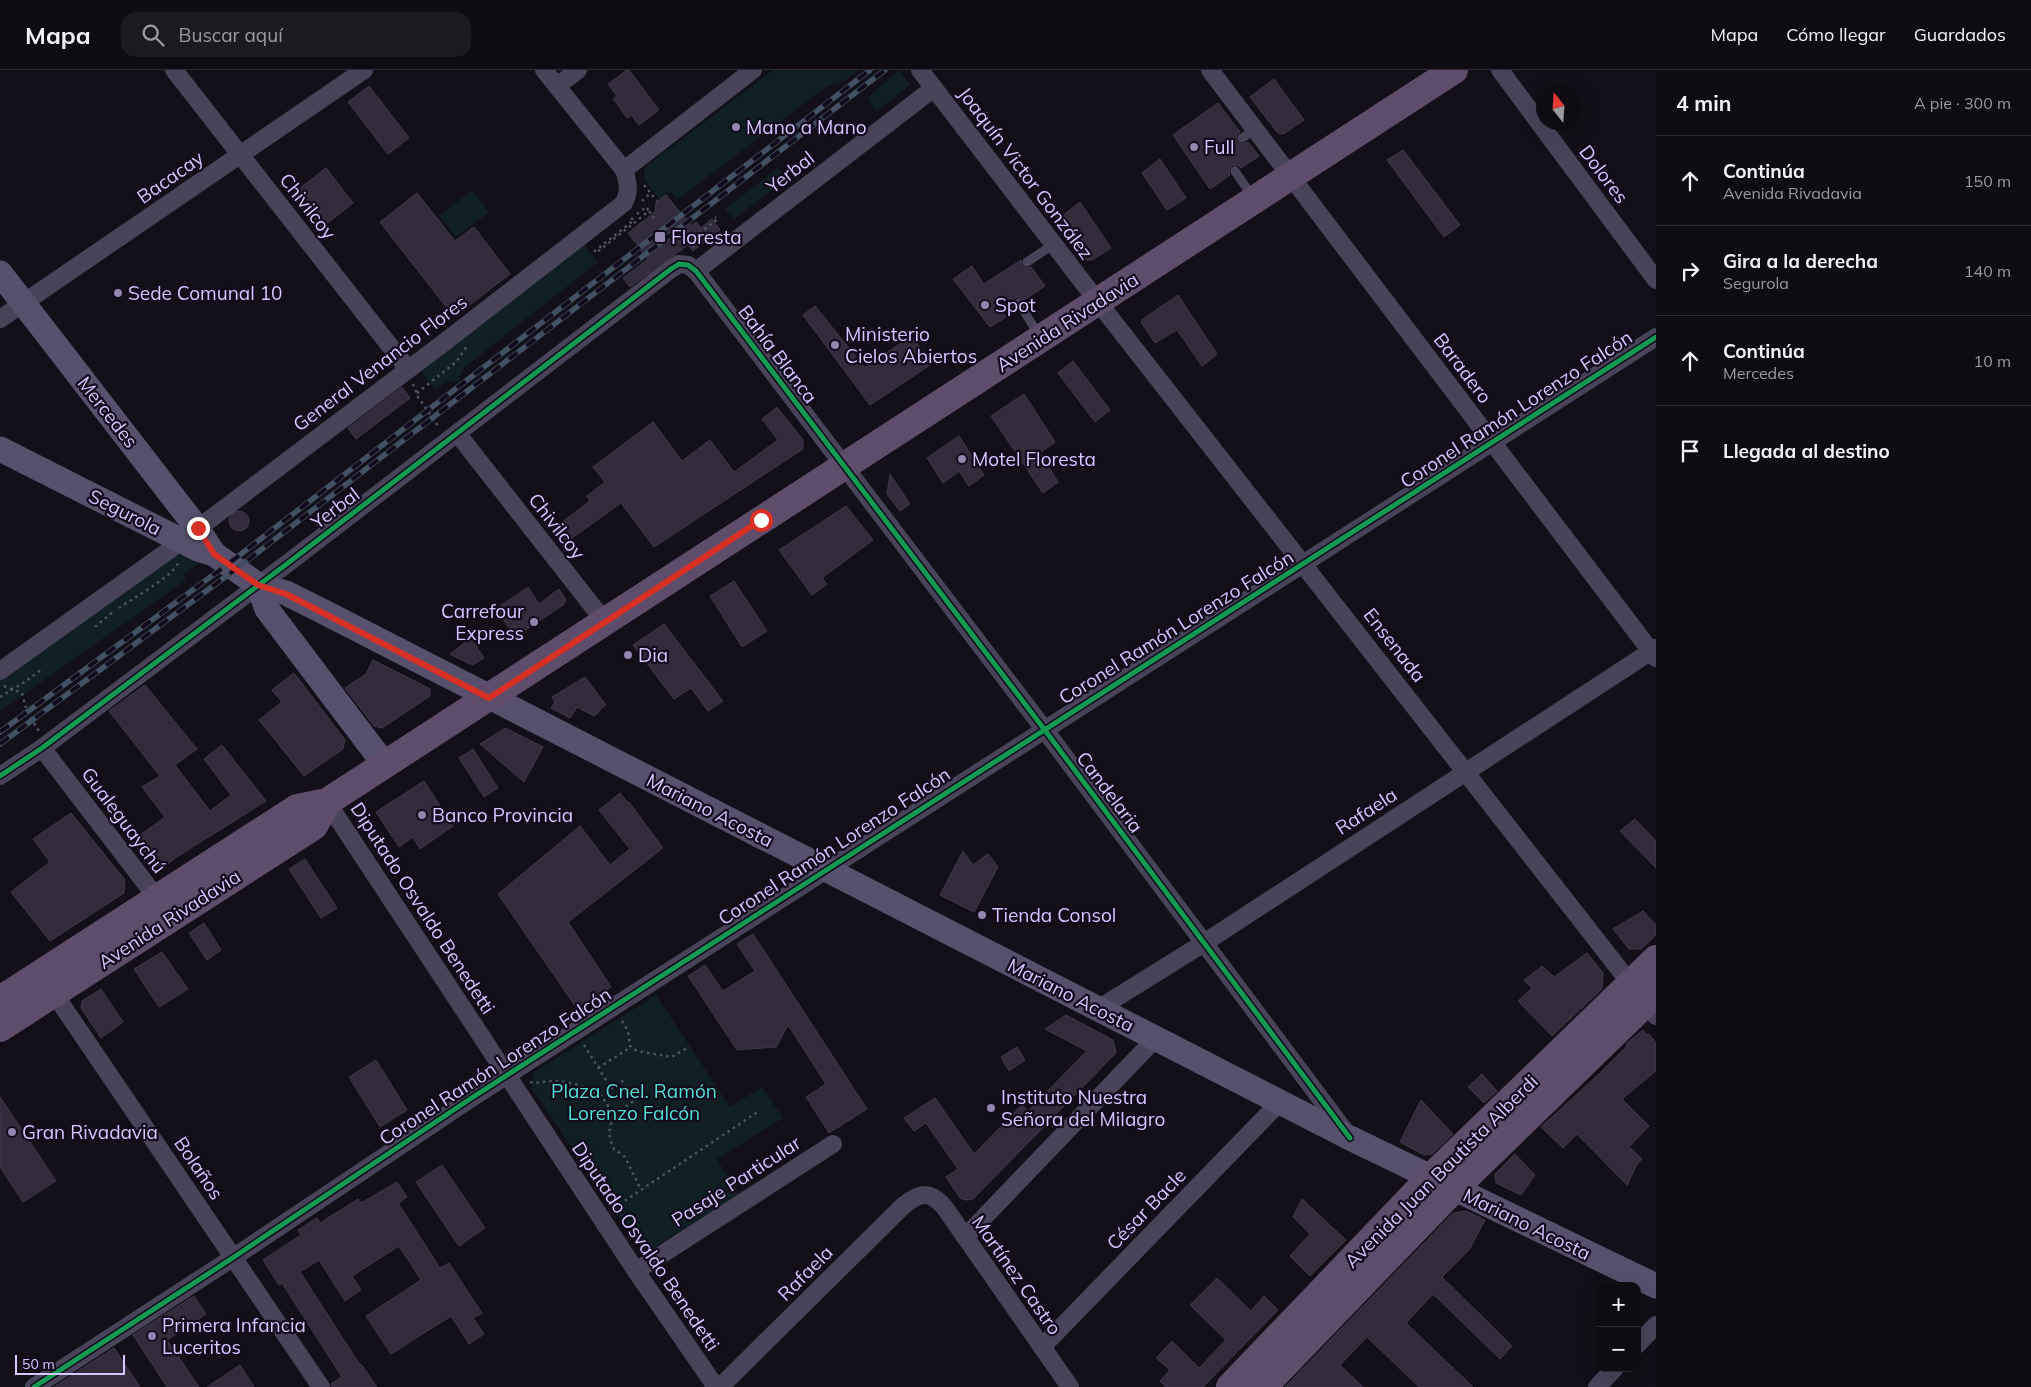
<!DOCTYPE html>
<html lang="es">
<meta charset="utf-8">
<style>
:root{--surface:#0e0b12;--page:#1c1920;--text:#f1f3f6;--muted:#9b9b9f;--line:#2e2b32}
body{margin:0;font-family:Mulish,sans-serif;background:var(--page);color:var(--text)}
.controls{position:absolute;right:15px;bottom:15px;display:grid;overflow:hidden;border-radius:10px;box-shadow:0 5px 20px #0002}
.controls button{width:45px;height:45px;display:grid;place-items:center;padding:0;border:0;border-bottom:1px solid var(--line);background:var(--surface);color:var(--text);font:25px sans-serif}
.compass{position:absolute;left:1536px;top:15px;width:45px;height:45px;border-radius:50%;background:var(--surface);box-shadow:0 5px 20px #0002;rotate:343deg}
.scale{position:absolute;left:15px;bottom:12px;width:110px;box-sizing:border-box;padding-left:5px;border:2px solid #d7c6ff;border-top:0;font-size:14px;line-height:18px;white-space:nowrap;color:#d7c6ff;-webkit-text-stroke:4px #110b1c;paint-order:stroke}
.stop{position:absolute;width:15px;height:15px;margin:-11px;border:4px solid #d93025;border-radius:50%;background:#fff}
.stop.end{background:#d93025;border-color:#fff;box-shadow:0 1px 5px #0008}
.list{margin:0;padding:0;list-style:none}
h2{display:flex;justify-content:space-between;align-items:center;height:65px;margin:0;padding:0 20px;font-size:21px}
h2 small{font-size:16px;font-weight:400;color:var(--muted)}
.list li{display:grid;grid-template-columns:32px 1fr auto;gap:15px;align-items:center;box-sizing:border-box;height:90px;padding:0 20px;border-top:1px solid var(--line)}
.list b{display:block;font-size:19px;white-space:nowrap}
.list p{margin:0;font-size:16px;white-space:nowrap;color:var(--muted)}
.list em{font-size:16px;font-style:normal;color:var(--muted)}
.icon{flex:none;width:28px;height:28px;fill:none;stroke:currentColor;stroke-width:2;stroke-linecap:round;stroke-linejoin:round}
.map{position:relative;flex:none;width:1656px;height:1317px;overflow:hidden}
header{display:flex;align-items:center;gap:30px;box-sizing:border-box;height:70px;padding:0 25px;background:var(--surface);border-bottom:1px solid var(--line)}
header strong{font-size:24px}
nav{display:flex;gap:28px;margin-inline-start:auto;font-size:18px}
.search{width:350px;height:45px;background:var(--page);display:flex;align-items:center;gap:12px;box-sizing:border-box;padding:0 18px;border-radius:15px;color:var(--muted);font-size:19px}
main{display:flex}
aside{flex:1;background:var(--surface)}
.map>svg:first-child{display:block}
.green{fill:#0f1f24}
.building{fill:#312b3c;stroke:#40394d}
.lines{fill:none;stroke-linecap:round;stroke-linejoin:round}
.path{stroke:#4c5666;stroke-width:2.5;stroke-dasharray:2.5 4;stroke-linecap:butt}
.lane{stroke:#484359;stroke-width:9}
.street{stroke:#484359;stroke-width:18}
.secondary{stroke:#57506c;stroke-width:25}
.primary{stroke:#5e4c6b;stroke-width:28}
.rail-casing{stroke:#425063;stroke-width:5.5}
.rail{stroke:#110b1c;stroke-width:4;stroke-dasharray:11;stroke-linecap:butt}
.cycleway-casing{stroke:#110b1c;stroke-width:8}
.cycleway{stroke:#139951;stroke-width:5}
.route{stroke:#d93025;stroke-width:6}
.poi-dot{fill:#9286ae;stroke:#110b1c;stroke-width:2}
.labels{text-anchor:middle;stroke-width:4.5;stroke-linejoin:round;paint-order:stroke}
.poi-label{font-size:19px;fill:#d7c6ff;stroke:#110b1c;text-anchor:start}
.street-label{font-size:19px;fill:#d7c6ff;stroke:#110b1c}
.park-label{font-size:19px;fill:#52dfd7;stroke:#110b1c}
</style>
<header>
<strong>Mapa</strong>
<div class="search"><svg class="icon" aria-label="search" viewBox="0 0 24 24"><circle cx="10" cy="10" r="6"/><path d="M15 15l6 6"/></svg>Buscar aquí</div>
<nav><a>Mapa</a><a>Cómo llegar</a><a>Guardados</a></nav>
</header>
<main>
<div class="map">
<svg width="1656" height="1317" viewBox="0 0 1656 1317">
<rect width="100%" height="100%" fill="#120f18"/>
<g class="green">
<path d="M773,0h85l-15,12 -16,4 -150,114 -6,-8 -11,8 -16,-21 1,-12z"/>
<path d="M899,0l11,15 -34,27 -9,-14z"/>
<path d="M778,98l9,11 -53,40 -9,-10z"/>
<path d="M472,120l17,22 -33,25 -17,-21z"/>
<path d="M583,173l15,19 -133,105 -6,11 1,3h-11l-14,8 -15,-19z"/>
<path d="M176,485l8,1 15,7 -16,11 3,6 -186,131v-32z"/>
<path d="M656,925l74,112 32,-20 21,31 -66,41 22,36 -96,59 -112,-167 3,-15z"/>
</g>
<g class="building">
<path d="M627,0h2l30,40 -20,15 -8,-10 -4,3 -7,-10 -7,-9 4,-3 -9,-12z"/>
<path d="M1274,9l30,41 -19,13 -4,1 -4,-2 -27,-35z"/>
<path d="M369,16l40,52 -21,16 -40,-52z"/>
<path d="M1218,33l22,29 -4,4 1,6 5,2 6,-2 11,14 -18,12 -4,-3 -6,1 -2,5 1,4 -20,14 -37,-54z"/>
<path d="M1403,80l57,75 -16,12 -57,-77z"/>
<path d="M1160,89l26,39 -19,12 -25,-37z"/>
<path d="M326,98l27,35 -34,27 -28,-35z"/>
<path d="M417,123l38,48 19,-14 36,47 -56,43 -74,-95z"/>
<path d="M666,125l25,31 5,-4 5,6 11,-9 8,11 -27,21 -5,-6 -58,42 -7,-9 25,-19 -20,-26 27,-21 1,-9z"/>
<path d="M1080,132l31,46 -19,12h-7l-29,-39z"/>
<path d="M1021,190l1,6 5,2 4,-1 14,19 -21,14 -5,-3 -4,1 -2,5 1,3 -11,7 3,4 -16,10 -37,-48 19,-13 12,18z"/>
<path d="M1178,225l39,59 -15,12 -25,-36 -22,13 -14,-21 2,-3z"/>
<path d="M815,236l50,62 46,-32 22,27 -63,42 -67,-90z"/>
<path d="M1073,291l37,49 -15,12 -37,-49z"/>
<path d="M402,317l8,11 -54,41 -8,-11z"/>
<path d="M1024,324l31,48 -15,11 18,29 -15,11 -52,-77z"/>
<path d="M777,337l26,33v9l-149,98 -33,-44 -56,40 -11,-15 36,-27 -3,-5 18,-14 -12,-15 60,-45 29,39 28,-21 24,32 44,-32 -16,-21z"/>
<path d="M959,366l25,39 -15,11 -10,-15 -16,12 -16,-25z"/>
<path d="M890,404l20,30 -10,7 -13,-17z"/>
<path d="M846,436l27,34 -51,38 5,6 -15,11 -33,-45z"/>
<circle cx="239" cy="451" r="10"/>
<path d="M734,511l33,50 -25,16 -32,-51z"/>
<path d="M528,517l11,17 20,-15 7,11 -3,5 -48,32 -19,-28z"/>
<path d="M664,554l59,77 -15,10 -17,-23 -17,11 -41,-54z"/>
<path d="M471,568l13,20 -12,7 -22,-11z"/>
<path d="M373,590l57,29v7l-48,32 -8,-2 -29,-38 21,-14z"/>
<path d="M294,603l51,67 -2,9 -39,27 -45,-56 23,-18 -10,-12z"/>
<path d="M585,607l21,28 -6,4v2l-6,5 -17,-9 -7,11 -19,-10 4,-6 -3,-5z"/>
<path d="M145,615l52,64 -22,16 35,46 21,-16 -27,-36 18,-14 44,56 -91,57 -10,9 -15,-3 -18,-23 33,-24 -23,-30 18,-11 -51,-65z"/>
<path d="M505,658l38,19 -19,35 -44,-38z"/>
<path d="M473,679l25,39 -14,9 -25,-39z"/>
<path d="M424,711l29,45 -33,23 -7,-12 -14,10 -23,-35z"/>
<path d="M620,723l8,10 1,-1 34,46 -95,74 43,65 -33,23 -80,-116 82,-68 30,39 20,-16 -31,-39z"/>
<path d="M71,743l54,67 -1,13 -74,48 -39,-49 39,-30 -17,-23z"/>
<path d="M1635,749l21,22v27l-36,-37z"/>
<path d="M963,781l10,14 15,-11 10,13 -24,45 -34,-17z"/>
<path d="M305,789l32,49 -16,10 -32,-49z"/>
<path d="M1643,841l13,14v10l-15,14h-12l-16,-20z"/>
<path d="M204,853l17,27 -14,10 -18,-27z"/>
<path d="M753,864l114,175 -38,24 -23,-36 20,-13 -38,-59 -12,22 -39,3 -49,-74 17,-11 18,26 32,-20 -18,-27z"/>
<path d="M162,882l26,37 -29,18 -25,-38z"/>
<path d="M1587,883l16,20 -1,16 -50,47 -34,-35 14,-13 -8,-8 18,-14 12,11z"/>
<path d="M101,919l22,33 -22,16 -20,-30 1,-7z"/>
<path d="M1066,945l47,25 3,13 -143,146 -7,1 -6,-2 -14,-21 12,-8 -32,-46 -12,8 -10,-13 31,-20 39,56 48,-49 6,6 59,-60 -42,-22z"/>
<path d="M1643,960l4,5 2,-1 7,9v28l-34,28 27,27 -20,21 13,12 -6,7 -9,19 -50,-51 -14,14 -22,-21 57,-52 29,-29 -1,-2z"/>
<path d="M1017,977l8,13 -16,11 -8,-14z"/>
<path d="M376,990l31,50 -27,17 -31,-50z"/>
<path d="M1482,1004l15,17 -13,12 -16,-16z"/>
<path d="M0,1027l56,84 -33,21 -23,-35z"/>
<path d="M1421,1030l32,34 -21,20 -8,1 -24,-13z"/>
<path d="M1515,1084l20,21 -14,20 -25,-12 -1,-9z"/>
<path d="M442,1095l43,63 -26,18 -43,-64z"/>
<path d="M397,1112l10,15 -9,6 42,65 9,-5 33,50 -9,5 11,16 -15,10 -18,-28 -60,38 -25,-38 55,-36 -22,-34 -47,30 9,14 -16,11 -26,-41 -19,12 60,93 1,-1 16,23h-45l-1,-3 11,-7 -60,-94 -3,2 -16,-25 38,-25 -3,-5 19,-12 3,5 38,-24 3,4z"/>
<path d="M1302,1129l44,41 -36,36 -20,-20 20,-22 -17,-17z"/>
<path d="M1466,1141l19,9 -16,30 -27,27 70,69 -12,13 -67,-65 -27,29 67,64h-54l-52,-50 -27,28 23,22h-78l168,-174z"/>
<path d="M1217,1208l34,33 13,-15 14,14 -75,77h-37l-6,-6 10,-11 -14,-12 16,-17 27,27 27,-28 -36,-35z"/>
<path d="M194,1226l12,18 -39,26 32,47h-32l-34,-52z"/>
<path d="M114,1278l26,39h-86z"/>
<path d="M240,1295l14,22h-47z"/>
</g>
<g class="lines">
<g class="path">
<path d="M644,115l13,16"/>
<path d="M642,131l9,-8"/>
<path d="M637,144l9,-7 3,4"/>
<path d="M631,148l3,2 -39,31 1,2 53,-42 5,7"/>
<path d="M699,163l19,-14 -3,-2"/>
<path d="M692,177l11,-8 -3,-5"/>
<path d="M413,314l5,13 21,30"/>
<path d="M417,323l39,-31 12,-17"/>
<path d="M119,538c14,-10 53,-31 59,-45"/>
<path d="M95,557l19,-16"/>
<path d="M4,616l18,7 5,19 12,19"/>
<path d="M0,627l23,-14 18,-13"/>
<path d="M622,951l6,10 2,15 7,5 35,6 15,-9"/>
<path d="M584,975l27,43"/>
<path d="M598,998l33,-21"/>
<path d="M530,1012c9,2 14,-1 24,-1 15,0 41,7 51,20 3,4 5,10 8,14l-4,18 2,9 3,7 11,8 16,33"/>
<path d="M600,1026l22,-15 13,19 -21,15"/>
<path d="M614,1138l145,-97"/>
</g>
<g class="lane">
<path d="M1242,68l14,-9"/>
<path d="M1235,101l18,27"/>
<path d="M1027,192l27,-18"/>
<path d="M1019,233l21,34"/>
</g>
<g class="street">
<path d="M174,0l234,299"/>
<path d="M920,0l178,232 558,714"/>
<path d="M1210,0l446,588"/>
<path d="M1500,0l156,210"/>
<path d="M557,16l21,-16"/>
<path d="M624,100l129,-100"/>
<path d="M696,201l238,-183"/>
<path d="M0,249l364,-249"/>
<path d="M457,363l148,189"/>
<path d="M0,601l168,-120 278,-210 178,-138c6,-12 4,-21 0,-33l-80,-100"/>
<path d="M42,678l121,158"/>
<path d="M0,706l42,-28 246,-185 383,-294 8,-5 9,1 8,6 348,458 303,405"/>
<path d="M327,732l309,469 80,116"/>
<path d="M49,916l272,401"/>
<path d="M1098,939l106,-66 452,-295"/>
<path d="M965,1167l191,-199"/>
<path d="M636,1201l197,-127"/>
<path d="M1637,1275l19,-20"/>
<path d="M1042,1277l239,-246"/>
<path d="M34,1317l200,-130 236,-158 1186,-762"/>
<path d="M720,1317l183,-181c17,-14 27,-16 42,2l125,179"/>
<path d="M1597,1317l18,-19"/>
</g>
<g class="secondary">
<path d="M0,203l197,255 17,26"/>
<path d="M0,379l198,100 16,5 44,31 28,8 36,18 1028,527 306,148"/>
<path d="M258,515l9,24 118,156"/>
</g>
<g class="primary">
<path d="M0,930l297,-192 30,-6 1127,-732"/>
<path d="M0,958l314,-202 13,-24"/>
<path d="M1230,1317l200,-209 226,-219"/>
<path d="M1263,1317l191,-198 202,-196"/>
</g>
<defs>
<g id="rail">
<path d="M0,662l228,-168 642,-494"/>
<path d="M0,674l236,-175 649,-499"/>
</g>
</defs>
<use href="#rail" class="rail-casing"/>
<use href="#rail" class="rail"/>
<defs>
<g id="cycleway">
<path d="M0,706l42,-28 246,-185 383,-294 8,-5 9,1 8,6 348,458 306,409"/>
<path d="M34,1317l200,-130 236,-158 1186,-762"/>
</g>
</defs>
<use href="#cycleway" class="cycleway-casing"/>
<use href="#cycleway" class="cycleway"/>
</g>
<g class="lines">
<path class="route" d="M198,458l16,26 44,31 28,9 203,104 272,-178"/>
</g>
<g class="poi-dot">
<circle cx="736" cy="57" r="5"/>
<circle cx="1194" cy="77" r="5"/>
<rect x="654" y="161" width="12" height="12" rx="2.5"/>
<circle cx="118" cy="223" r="5"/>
<circle cx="985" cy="235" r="5"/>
<circle cx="835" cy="275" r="5"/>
<circle cx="962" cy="389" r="5"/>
<circle cx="534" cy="552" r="5"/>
<circle cx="628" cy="585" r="5"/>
<circle cx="422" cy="745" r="5"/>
<circle cx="982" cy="845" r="5"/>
<circle cx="991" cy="1038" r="5"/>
<circle cx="12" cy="1062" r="5"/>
<circle cx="152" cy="1266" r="5"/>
</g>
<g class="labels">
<g class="poi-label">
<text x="746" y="64">Mano a Mano</text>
<text x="1204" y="84">Full</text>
<text x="671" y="174">Floresta</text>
<text x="128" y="230">Sede Comunal 10</text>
<text x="995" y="242">Spot</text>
<text x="845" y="271">Ministerio<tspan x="845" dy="22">Cielos Abiertos</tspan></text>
<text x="972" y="396">Motel Floresta</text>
<text x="524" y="548" text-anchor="end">Carrefour<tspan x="524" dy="22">Express</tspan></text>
<text x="638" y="592">Dia</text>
<text x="432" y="752">Banco Provincia</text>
<text x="992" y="852">Tienda Consol</text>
<text x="1001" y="1034">Instituto Nuestra<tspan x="1001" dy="22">Señora del Milagro</tspan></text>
<text x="22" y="1069">Gran Rivadavia</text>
<text x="162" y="1262">Primera Infancia<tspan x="162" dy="22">Luceritos</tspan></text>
</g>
<g class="street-label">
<text transform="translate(790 102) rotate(-38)" y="7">Yerbal</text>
<text transform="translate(1026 103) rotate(53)" y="7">Joaquín Victor González</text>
<text transform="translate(1604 104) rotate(53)" y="7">Dolores</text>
<text transform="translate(170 107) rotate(-35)" y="7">Bacacay</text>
<text transform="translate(308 136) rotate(52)" y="7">Chivilcoy</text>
<text transform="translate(1067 252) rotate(-33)" y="7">Avenida Rivadavia</text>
<text transform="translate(778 284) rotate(53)" y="7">Bahía Blanca</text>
<text transform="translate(380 293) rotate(-37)" y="7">General Venancio Flores</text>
<text transform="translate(1463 298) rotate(53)" y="7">Baradero</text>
<text transform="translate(1516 339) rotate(-33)" y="7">Coronel Ramón Lorenzo Falcón</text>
<text transform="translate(108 342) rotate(52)" y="7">Mercedes</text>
<text transform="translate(335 438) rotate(-37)" y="7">Yerbal</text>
<text transform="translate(125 442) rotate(27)" y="7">Segurola</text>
<text transform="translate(557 456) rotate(52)" y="7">Chivilcoy</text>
<text transform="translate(1176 557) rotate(-32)" y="7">Coronel Ramón Lorenzo Falcón</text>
<text transform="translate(1395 575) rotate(52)" y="7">Ensenada</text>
<text transform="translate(1110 722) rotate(53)" y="7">Candelaria</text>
<text transform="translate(710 740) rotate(27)" y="7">Mariano Acosta</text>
<text transform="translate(1366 741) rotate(-33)" y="7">Rafaela</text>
<text transform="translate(124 750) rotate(53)" y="7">Gualeguaychú</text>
<text transform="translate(834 776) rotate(-33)" y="7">Coronel Ramón Lorenzo Falcón</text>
<text transform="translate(423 838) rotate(57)" y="7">Diputado Osvaldo Benedetti</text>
<text transform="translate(169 849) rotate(-33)" y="7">Avenida Rivadavia</text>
<text transform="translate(1071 925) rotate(27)" y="7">Mariano Acosta</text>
<text transform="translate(495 996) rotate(-33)" y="7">Coronel Ramón Lorenzo Falcón</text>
<text transform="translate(199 1098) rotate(56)" y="7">Bolaños</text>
<text transform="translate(1441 1101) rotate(-45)" y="7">Avenida Juan Bautista Alberdi</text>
<text transform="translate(736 1111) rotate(-33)" y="7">Pasaje Particular</text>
<text transform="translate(1146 1139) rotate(-46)" y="7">César Bacle</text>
<text transform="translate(1527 1154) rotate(26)" y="7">Mariano Acosta</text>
<text transform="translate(646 1176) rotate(56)" y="7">Diputado Osvaldo Benedetti</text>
<text transform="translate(805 1203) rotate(-45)" y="7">Rafaela</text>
<text transform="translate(1017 1205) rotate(55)" y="7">Martínez Castro</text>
</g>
<g class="park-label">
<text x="634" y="1028">Plaza Cnel. Ramón<tspan x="634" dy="22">Lorenzo Falcón</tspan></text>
</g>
</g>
</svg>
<div class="controls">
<button>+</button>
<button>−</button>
</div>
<svg class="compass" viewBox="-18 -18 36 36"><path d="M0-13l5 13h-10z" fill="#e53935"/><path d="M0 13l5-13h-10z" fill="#9b9b9f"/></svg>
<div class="scale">50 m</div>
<div class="stop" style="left:761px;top:450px"></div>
<div class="stop end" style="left:198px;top:458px"></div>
</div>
<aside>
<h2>4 min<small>A pie · 300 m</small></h2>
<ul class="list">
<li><svg class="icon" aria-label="ahead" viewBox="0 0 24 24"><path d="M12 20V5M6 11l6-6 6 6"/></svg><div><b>Continúa</b><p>Avenida Rivadavia</p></div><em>150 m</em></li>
<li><svg class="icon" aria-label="right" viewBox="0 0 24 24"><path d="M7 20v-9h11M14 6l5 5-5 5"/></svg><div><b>Gira a la derecha</b><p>Segurola</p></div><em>140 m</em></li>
<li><svg class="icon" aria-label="ahead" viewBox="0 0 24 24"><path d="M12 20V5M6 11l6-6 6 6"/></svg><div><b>Continúa</b><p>Mercedes</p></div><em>10 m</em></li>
<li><svg class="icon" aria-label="arrive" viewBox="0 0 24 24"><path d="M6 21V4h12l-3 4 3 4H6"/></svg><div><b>Llegada al destino</b></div></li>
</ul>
</aside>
</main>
